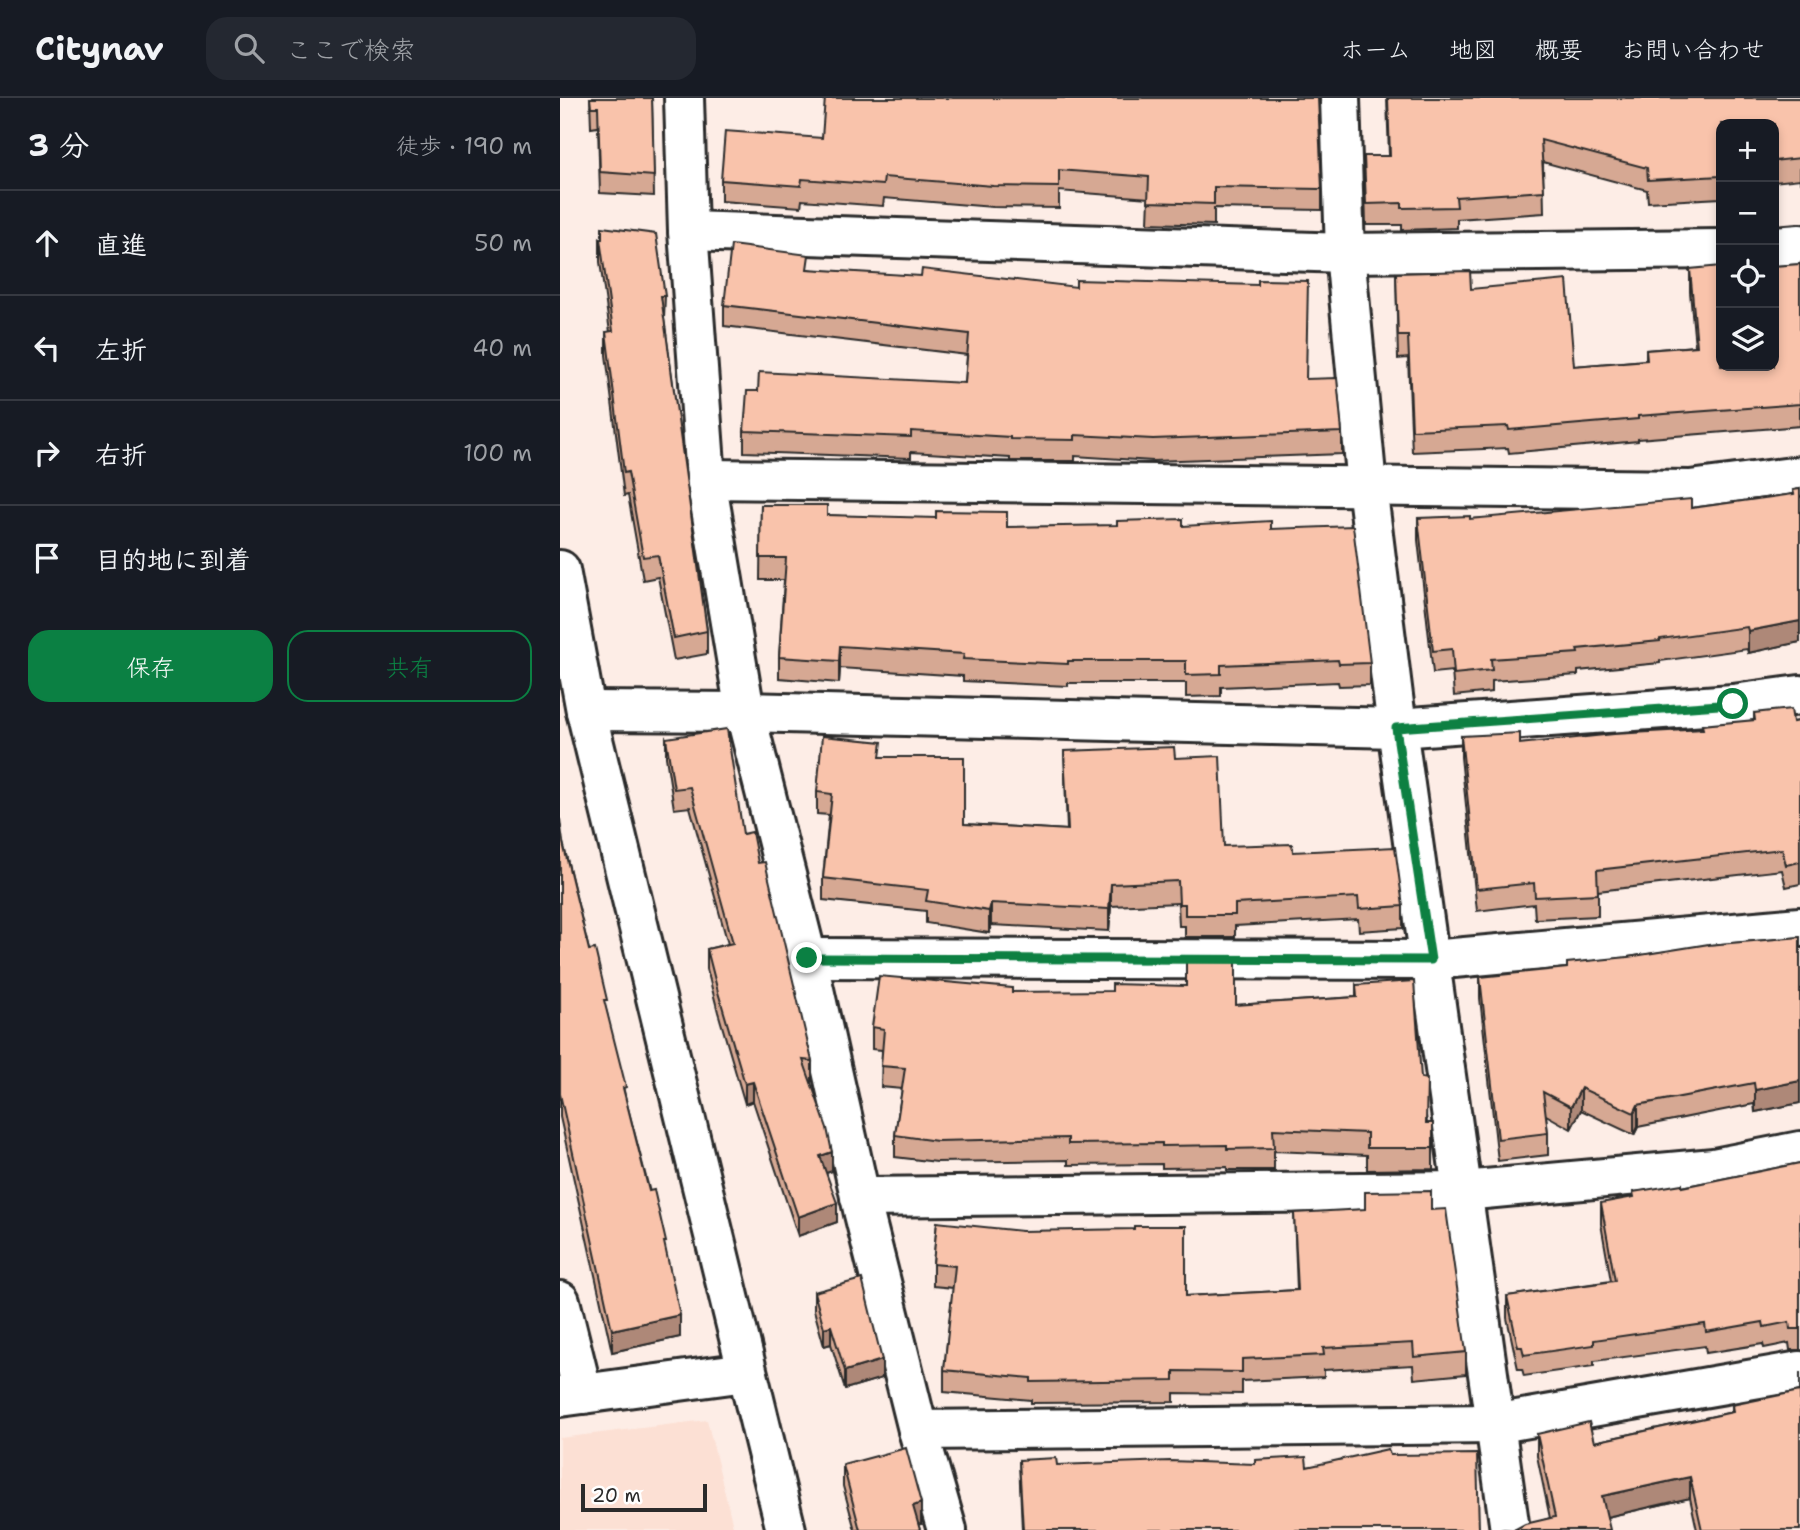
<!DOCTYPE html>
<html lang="ja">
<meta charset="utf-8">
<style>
:root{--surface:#171b24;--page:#242831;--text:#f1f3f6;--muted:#9ea1a6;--line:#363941;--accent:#0b8043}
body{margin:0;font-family:"Shantell Sans","Klee One",sans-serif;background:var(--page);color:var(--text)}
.controls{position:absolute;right:21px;top:21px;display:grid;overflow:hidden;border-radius:14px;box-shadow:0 4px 10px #0003}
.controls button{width:63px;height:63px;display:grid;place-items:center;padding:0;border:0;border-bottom:2px solid var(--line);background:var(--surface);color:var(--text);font:35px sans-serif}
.scale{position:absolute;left:21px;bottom:18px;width:126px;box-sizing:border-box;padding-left:7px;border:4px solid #2b2b2b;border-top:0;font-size:19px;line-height:24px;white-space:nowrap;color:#2b2b2b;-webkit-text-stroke:5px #fff;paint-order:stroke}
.stop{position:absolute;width:21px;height:21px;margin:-16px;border:5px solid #0b8043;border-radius:50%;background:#fff}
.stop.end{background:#0b8043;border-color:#fff;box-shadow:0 2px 7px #0008}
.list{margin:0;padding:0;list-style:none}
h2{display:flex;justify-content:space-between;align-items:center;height:91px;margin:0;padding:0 28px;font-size:30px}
h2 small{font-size:23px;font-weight:400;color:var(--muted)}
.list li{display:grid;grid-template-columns:46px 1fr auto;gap:21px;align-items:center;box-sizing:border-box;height:105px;padding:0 28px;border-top:2px solid var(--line)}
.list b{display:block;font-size:26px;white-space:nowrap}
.list em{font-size:23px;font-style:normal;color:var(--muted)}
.actions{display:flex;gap:14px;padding:21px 28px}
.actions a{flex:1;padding:16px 0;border:2px solid var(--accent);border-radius:21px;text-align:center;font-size:24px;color:var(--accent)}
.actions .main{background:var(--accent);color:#fff}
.icon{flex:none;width:38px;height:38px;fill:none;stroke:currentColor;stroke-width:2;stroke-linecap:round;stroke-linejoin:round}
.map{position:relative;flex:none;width:1240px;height:1432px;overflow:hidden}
header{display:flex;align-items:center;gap:42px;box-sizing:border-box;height:98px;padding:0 35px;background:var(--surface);border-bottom:2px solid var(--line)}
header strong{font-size:33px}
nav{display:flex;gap:38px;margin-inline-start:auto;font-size:24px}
.search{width:490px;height:63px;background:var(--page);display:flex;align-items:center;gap:18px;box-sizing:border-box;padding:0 24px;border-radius:21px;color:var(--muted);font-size:26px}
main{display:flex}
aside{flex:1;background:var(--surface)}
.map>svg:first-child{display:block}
.built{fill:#fce0d4}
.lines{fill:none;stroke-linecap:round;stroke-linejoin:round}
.minor-casing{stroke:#2b2b2b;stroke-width:44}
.minor{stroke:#fff;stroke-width:38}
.wall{fill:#d6a893;stroke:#2b2b2b;stroke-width:2}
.shaded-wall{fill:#ae8878;stroke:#2b2b2b;stroke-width:2}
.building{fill:#f9c3ab;stroke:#2b2b2b;stroke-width:2}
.route{stroke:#0b8043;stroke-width:9}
</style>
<header>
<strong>Citynav</strong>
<div class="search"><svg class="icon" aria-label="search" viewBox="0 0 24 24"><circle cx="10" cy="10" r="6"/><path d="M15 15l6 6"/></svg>ここで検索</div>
<nav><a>ホーム</a><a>地図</a><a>概要</a><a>お問い合わせ</a></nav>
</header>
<main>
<aside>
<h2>3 分<small>徒歩 · 190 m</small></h2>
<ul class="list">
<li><svg class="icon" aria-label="ahead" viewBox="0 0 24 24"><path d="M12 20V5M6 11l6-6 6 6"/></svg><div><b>直進</b></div><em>50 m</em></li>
<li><svg class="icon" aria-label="left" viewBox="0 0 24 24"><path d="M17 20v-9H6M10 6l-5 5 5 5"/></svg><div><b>左折</b></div><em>40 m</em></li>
<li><svg class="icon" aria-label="right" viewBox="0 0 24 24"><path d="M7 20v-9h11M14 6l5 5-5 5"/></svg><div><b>右折</b></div><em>100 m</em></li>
<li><svg class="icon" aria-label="arrive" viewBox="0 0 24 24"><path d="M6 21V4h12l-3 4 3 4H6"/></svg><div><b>目的地に到着</b></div></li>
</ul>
<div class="actions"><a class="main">保存</a><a>共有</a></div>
</aside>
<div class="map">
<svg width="1240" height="1432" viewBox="0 0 1240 1432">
<rect width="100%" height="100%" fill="#fdede6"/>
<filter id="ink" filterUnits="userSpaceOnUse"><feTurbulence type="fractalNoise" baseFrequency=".0143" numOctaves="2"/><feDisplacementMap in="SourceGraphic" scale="14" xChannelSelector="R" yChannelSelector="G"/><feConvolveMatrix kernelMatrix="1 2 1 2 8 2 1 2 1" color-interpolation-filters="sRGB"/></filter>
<g filter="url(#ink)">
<path class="built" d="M147,1322l27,110h-174v-92z"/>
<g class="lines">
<defs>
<g id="minor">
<path d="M124,0l4,133 18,248 39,233 62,246 57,256 54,216 29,100"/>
<path d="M780,0l5,155 22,233 30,242 113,802"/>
<path d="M128,133l657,22 376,-4"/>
<path d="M1214,148l26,-2"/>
<path d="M146,381l984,11 110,-14"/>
<path d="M0,472l26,141 200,819"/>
<path d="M26,613l159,1 652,16 336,-24 67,-9"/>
<path d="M247,860l624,2 369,-33"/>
<path d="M300,1099l603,-6 251,-23 86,-17"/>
<path d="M0,1203l23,93"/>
<path d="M0,1299l186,-25"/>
<path d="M358,1332l576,-6 306,-53"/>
</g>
</defs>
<use href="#minor" class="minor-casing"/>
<use href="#minor" class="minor"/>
</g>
<g class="wall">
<path d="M30,0h62l2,98 -54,-3 -2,-66 -7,1z"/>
<path d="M827,0h413v85v-4l-26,3v-58h-53v74l-73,4 -1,-12 -104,-28 1,51 -87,6v9l-55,2v-5h-36l-2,-69h25z"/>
<path d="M262,40l500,51v21l-108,-2v17l-66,-2 1,-25 -90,-7v17l-66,-1 -109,-9 -1,8 -81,-6 -1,7 -80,-6v-21z"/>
<path d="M40,141l65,57 -1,23 43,312v23l-33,6 -16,-83 -15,3 -15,-85 -4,1 -18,-141v-23h4l-10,-70z"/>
<path d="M1240,166v162l-162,13v2l-129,12 -1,-5 -96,4 -4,-94 -10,1 -2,-86 75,16 103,77 72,-6v-10l49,-4 -5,-54v-23l31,97z"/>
<path d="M249,171l497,110 36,53v22l-189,7 -78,-5v5h-65v-3l-99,-6v6l-167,-6v-21l14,-40 207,-8 2,-28 -243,-29v-21z"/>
<path d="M1240,391v153l-52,11 -1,-4 -87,12v2l-82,8v4l-86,6v11l-38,4 -2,-25 -19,2 -15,-133v-22l52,1 221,-11 102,-14v-4z"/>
<path d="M201,407l66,10 180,12 176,-1 88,3 99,134v22l-31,1 -1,-4 -117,5v9l-35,1v-14h-118v3l-105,-5v-5l-123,-8 -1,15 -60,-5v-21l5,-77h-24z"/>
<path d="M1194,615l39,9 7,-1v163l-14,3 -4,-17 -184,21v25l-63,3 -1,-15 -57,7 -16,-154v-21l59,8 182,-15 52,-9z"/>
<path d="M106,640l77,96 15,29 54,198v20h-2l22,90 -6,2 11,49 -39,14 -45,-135 -8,3 -27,-92 -11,-43v-20l21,-5 -38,-137 -16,2 -8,-52z"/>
<path d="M504,653l111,7 49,88 69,6 110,54v22l-44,3 -1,-12 -123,7v11h-50v-11h-6l-1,-23 -67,3 -2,25 -118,-6 -2,8 -63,-10v-12l-103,-11v-22l6,-63 -12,-1v-22l65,-35 82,67 103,6z"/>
<path d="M0,721l3,23 26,108 18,63 19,87 40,154 14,83 -68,15 -52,-235z"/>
<path d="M1240,839v166l-45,9 -1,-8 -116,23 -4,8 -53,-25 -10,19 -25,-14 2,18v22l-50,6 -18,-163v-21l87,-9 61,-11 81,-12z"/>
<path d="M796,887l65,93 6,45 6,22v24l-66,1v-15l-93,-4v19h-47v-3l-65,1v-4l-94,1v-5l-131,2 -42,-5v-22l7,-46 -21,-2 1,-37 -10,-1v-22l140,-35 224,13 120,-8z"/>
<path d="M1240,1065v187h-10l-1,-7 -25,5 -1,-4 -57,9 -1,-7 -111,15v5l-70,10 -2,-7h-4l-11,-51v-22l104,-15 -10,-57v-21l32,-6v-5l49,-5z"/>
<path d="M871,1112l35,142v22l-52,5 -1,-14 -89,5v7l-82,4v13l-68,-1v9l-143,1v-3l-87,-8v-22l9,-82 -20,-2v-22l4,-42 249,74 111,-6 -3,-77z"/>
<path d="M254,1194l68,86 -37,11 -14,-45 -7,2 -10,-36z"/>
<path d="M1240,1274v158h-103l-7,-32 -83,19 -93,13 36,-12 -13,-62v-22l57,8 138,-30v-7l68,-14z"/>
<path d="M830,1357l89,75h-457l-3,-70 38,5 250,2z"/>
<path d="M283,1367l78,59h-3l2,6h-65l-12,-44z"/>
</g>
<g class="shaded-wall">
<path d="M1240,523v21l-52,11v-22z"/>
<path d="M280,548v22l-1,15v-22z"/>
<path d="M551,786v22l-2,25v-22z"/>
<path d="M431,805v22l-2,8v-22z"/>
<path d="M1240,983v22l-45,9v-22z"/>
<path d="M193,984v19l-8,3v-20z"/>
<path d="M1021,990v22l-10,19v-22z"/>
<path d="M1078,1007v22l-4,8v-22z"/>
<path d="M272,1054v19l-12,4v-19z"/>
<path d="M277,1105v19l-39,14v-19z"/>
<path d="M120,1217v22l-68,15v-22z"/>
<path d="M271,1228v18l-7,2v-18z"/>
<path d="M322,1262v18l-37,11v-18z"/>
<path d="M1130,1379v21l-88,20v-22z"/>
<path d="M361,1405v21l-8,2v-20z"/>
</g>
<g class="building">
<path d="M30,0h62l2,78 -54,-4 -2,-65h-7z"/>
<path d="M265,0h493l4,91 -108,-2v17l-66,-2 1,-25 -90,-7v17l-66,-1 -109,-9 -1,8 -81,-6 -1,7 -80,-6 4,-49 97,7z"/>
<path d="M828,0h412v63v-3l-26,3v-37h-53v52l-73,4 -1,-12 -106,-28 3,51 -88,6 1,10 -55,1v-5l-36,1 -2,-48h26z"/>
<path d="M42,129l54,7 9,62h-4l46,335 -33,7 -16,-83 -15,2 -15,-85 -4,1 -18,-141 7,-1 -13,-92h2z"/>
<path d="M171,147l78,10 -2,14 114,7 1,-7 154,18v-7l182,5v-5l50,1 -2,98 31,-1 5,54 -189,7 -78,-4v5l-65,-1v-2l-99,-6v6l-167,-6 3,-40h11l1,-19 206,11 4,-49 -245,-29z"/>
<path d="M1240,166v140l-162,12v3l-129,11 -1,-4 -96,4 -4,-94h-10l-2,-63 74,-2 1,18 96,-9 7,86 73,-6 -1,-10 51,-4 -7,-77 31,-3v100h53v-100z"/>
<path d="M1240,391v132l-52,10 -1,-4 -87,12v2l-83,8 1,4 -87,6 1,11 -38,4 -2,-25 -19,2 -15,-133 52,-2v3l221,-20v9l103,-14 -1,-4z"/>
<path d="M201,407h66v10l109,3v-7l71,1v15l110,-2v-4l66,-2v7l88,-5v8l82,-3 17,137 -31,1 -1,-4 -117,5v9l-35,1v-14h-118v3l-105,-5 1,-5 -124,-8 -1,15 -60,-4 7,-99h-26z"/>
<path d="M1231,611l2,13 7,-1v141l-14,3 -4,-16 -185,21 1,24 -63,3 -1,-14 -57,6 -16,-153 59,-3v11l94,-10 89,-5 -1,-4 53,-5 -1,-7z"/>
<path d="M167,631l16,105 9,-2 6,31 7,-1 47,199 -9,-1 24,68 5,24 -12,4 17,47 -39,14 -45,-135 -8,2 -27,-92 -11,-43 26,-6 -43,-156 -16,2 -8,-51z"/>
<path d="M262,638l60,6 -2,15h84v67l104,6 -4,-79 110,-4 1,11 45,-2 4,90 68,-2 1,8 102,-5 8,59 -44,3 -1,-12 -123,7v11h-50v-11h-6l-1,-23 -67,3 -2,25 -118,-6 -2,8 -63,-10 2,-11 -105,-12 9,-84 -15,-2z"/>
<path d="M0,733l29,119 6,-1 12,51h-3l22,87 -3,1 26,103 5,-1 12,52h-2l16,73 -68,15 -52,-236z"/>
<path d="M1240,839v144l-45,9 -1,-7 -116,22 -4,8 -53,-25 -10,19 -28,-15 5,41 -50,6 -18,-162 87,-9v-5l61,-6 81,-13v1z"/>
<path d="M626,861l50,1v45l121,-8 -1,-12 58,-4 7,97 6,1 -1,44h7v25h-66v-15l-94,-4 1,19 -47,1v-4l-65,1v-3l-94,1v-6l-131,3 -42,-6 10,-67 -24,-2 3,-37 -12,-2 7,-51 133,12v4l100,-1v-7l74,2z"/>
<path d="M1240,1065v166h-10l-1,-7 -25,5 -1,-5 -57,10 -1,-8 -111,16v5l-70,10 -2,-8h-4l-11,-51 108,-15 -14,-78 33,-6 -1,-5 49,-8v3z"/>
<path d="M871,1093v19l15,-1 20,143 -52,5 -1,-14 -90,5 1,7 -82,4v13l-68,-1v9l-143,2v-4l-87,-8 11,-104 -22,-2 4,-42 85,9 112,-2v-3h52v70l112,-6 -4,-77 71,-4v-17z"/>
<path d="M302,1181l20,81 -37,11 -14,-45 -7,2 -10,-36z"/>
<path d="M1240,1293v139h-98l-12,-53 -88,19 8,34h-110l4,-1 10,1 11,-6 30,-7 -18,-83 52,-12 5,20 139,-30 -1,-7z"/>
<path d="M346,1350l15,55 -8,3 7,24h-60l-17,-65z"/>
<path d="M828,1351l2,6 87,-1 2,76h-456l-4,-70 37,-2 1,7 113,-4 85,3v-4l51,-3 1,10z"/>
</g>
</g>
<g class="lines" filter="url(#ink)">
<path class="route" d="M247,860l624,2 -35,-232 337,-24"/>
</g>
</svg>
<div class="controls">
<button>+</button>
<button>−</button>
<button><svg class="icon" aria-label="locate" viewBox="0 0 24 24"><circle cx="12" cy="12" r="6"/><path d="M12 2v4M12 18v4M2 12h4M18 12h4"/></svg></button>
<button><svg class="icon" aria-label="layers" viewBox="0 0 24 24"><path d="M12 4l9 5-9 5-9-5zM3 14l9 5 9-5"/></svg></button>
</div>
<div class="scale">20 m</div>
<div class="stop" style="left:1173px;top:606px"></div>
<div class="stop end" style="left:247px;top:860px"></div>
</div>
</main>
